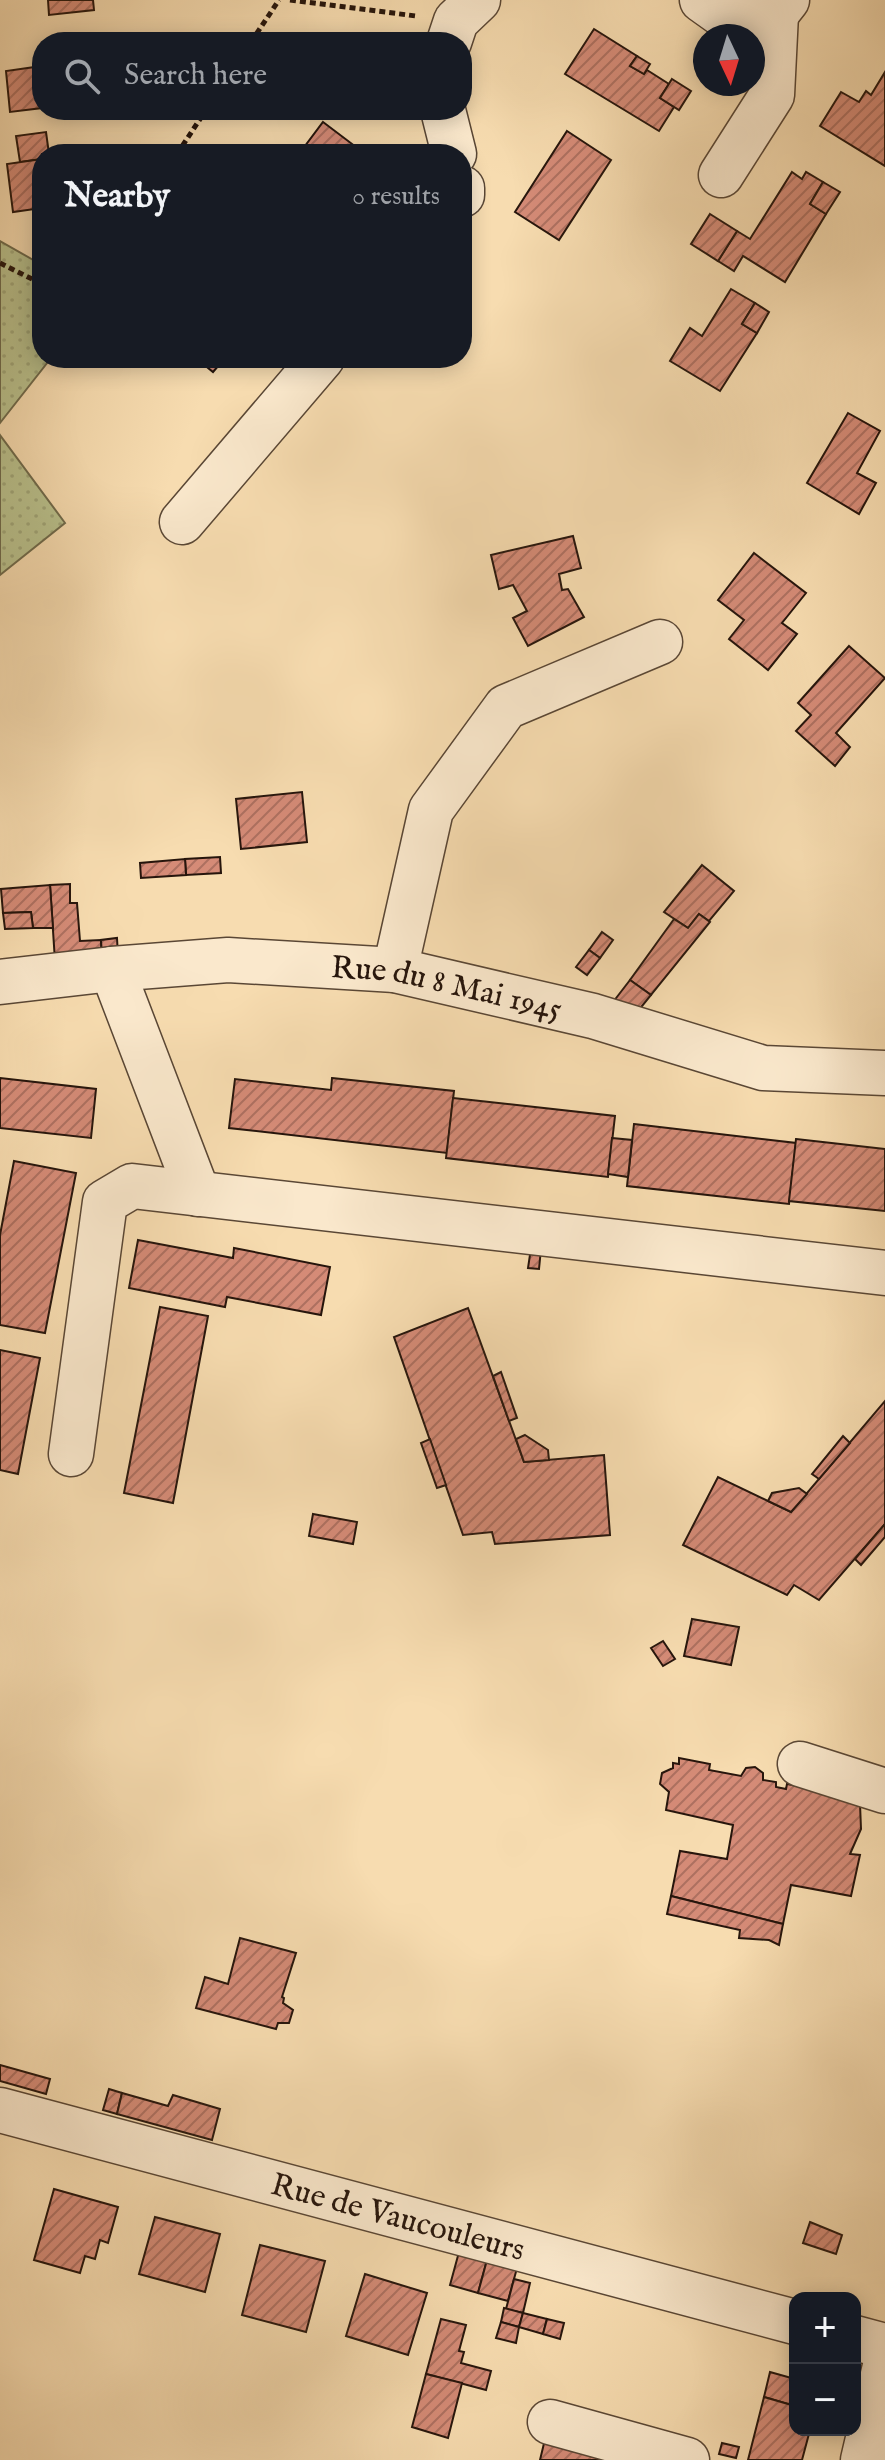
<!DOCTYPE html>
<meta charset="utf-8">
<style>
:root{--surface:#171b24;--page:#20242c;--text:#f1f3f6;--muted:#9ea1a6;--line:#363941}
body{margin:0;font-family:"IM FELL English",serif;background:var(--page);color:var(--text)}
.controls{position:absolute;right:24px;bottom:24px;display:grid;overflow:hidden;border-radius:16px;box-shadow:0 4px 20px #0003}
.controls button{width:72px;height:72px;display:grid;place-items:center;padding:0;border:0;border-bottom:2px solid var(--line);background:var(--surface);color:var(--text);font:40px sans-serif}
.compass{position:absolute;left:693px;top:24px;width:72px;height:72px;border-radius:50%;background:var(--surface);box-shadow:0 4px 20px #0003;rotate:176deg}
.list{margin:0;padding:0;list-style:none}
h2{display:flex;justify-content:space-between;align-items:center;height:104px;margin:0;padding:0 32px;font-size:34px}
h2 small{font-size:26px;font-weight:400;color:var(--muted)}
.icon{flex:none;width:44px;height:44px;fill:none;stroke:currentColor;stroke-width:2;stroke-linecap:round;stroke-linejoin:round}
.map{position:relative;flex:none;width:885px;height:2460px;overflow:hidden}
.search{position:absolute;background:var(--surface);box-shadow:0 4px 20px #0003;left:32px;top:32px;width:440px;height:88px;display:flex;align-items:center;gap:20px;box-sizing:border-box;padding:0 28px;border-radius:32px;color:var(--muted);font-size:30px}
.panel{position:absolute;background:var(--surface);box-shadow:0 4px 20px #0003;left:32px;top:144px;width:440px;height:224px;border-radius:32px}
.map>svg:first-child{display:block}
.green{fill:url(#green-dots);stroke:#706b4c;stroke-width:2}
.building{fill:url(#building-hatch);stroke:#26150c;stroke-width:2}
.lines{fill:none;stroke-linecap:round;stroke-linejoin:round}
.minor-casing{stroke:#5a4735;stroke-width:47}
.path{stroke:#26150c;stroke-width:5;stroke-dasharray:6 4;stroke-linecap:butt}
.minor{stroke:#fae8cc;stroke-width:44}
.labels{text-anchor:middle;stroke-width:8;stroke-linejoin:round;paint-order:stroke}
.street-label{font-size:32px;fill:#26150c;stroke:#fae8cc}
</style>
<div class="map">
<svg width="885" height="2460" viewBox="0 0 885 2460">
<defs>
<pattern id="green-dots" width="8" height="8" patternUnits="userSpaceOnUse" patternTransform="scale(2)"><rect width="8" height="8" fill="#b9c18d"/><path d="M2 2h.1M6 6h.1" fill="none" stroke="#9fa578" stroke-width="1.8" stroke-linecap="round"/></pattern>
<pattern id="building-hatch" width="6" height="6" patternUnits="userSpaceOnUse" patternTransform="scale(2)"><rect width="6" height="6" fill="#d58b77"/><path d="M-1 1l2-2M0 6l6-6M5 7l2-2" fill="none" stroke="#ad7060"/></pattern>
</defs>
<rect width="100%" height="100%" fill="#f7dcb0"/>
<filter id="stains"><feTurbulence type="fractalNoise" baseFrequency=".0025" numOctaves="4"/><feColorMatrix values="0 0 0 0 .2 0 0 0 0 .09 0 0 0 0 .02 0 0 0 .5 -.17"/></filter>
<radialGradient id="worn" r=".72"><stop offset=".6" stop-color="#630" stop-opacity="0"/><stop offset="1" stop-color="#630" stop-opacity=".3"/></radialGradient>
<g class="green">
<path d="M0,241l42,24v93h9l-51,65z"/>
<path d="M0,435l65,88 -65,52z"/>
</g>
<g class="building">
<path d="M48,0h45l1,10 -45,5z"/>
<path d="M594,29l43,27 -7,10 14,8 3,-4 22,14 -9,14 14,9 -15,24 -94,-57z"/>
<path d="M637,56l13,8 -6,10 -14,-8z"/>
<path d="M42,66v42l-32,4 -4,-41z"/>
<path d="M885,72v94l-65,-40 21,-34 18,10 7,-11 5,4z"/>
<path d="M672,79l19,12 -12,19 -19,-12z"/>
<path d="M323,122l41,31 -1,1h-64z"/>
<path d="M567,131l44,29 -52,80 -44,-28z"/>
<path d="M46,132l3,22h-7v5l-22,3 -4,-26z"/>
<path d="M42,159v49l-29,4 -6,-48z"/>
<path d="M792,172l10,7 4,-7 17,10 -13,22 16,10 -41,68 -42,-26 -9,15 -16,-10 19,-30 13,8z"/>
<path d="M823,182l17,10 -14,22 -16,-10z"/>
<path d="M710,214l27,17 -19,30 -27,-17z"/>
<path d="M731,289l24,14 -13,21 15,9 -37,58 -50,-30 20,-33 12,8z"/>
<path d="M755,303l14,9 -12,21 -15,-9z"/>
<path d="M196,358h29l-12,14z"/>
<path d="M848,413l32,18 -23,42 19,10 -17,31 -52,-31z"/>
<path d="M573,536l8,32 -22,6 3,16 6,-1 16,28 -56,29 -15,-28 14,-7 -14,-26 -14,4 -8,-34z"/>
<path d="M754,553l52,40 -24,30 15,11 -29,36 -39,-31 15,-19 -26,-20z"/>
<path d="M849,646l36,32 -49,55 14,14 -15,19 -39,-35 15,-16 -13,-12z"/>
<path d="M302,792l5,50 -66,7 -5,-50z"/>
<path d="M220,857l1,16 -35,2 -1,-16z"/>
<path d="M185,859l1,16 -45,3 -1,-15z"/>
<path d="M702,865l32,26 -25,30 -10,-7 -11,14 -24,-16z"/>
<path d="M70,884v19h7l3,38 21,-1 1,17 -47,4 -5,-76z"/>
<path d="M50,885l3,43h-20l-2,-16 -28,1 -2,-24z"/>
<path d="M31,912l2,16 -28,1 -2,-16z"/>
<path d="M699,914l11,8 -59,73 -21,-15 44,-61 14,9z"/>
<path d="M602,932l11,8 -13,18 -11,-8z"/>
<path d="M117,938l1,18 -16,1 -1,-17z"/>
<path d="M589,950l11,8 -13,17 -11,-8z"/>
<path d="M630,980l21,15 -17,21 -24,-10z"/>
<path d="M0,1078l96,11 -5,49 -91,-10z"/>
<path d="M332,1078l122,13 -7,62 -218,-25 6,-49 96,11z"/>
<path d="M453,1098l162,18 -7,61 -162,-19z"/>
<path d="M634,1124l162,19 -7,61 -162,-18z"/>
<path d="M612,1138l20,2 -4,37 -20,-3z"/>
<path d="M796,1139l89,10v62l-96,-10z"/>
<path d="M14,1161l62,12 -31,160 -45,-8v-90z"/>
<path d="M138,1240l95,18 1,-10 96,19 -9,48 -94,-18 -2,10 -96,-19z"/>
<path d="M531,1248l10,1 -2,20 -11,-1z"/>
<path d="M160,1307l48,9 -35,187 -49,-10z"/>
<path d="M468,1308l56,154 80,-7 6,80 -115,9 -3,-12 -29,3 -69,-198z"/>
<path d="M0,1350l40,8 -22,116 -18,-4z"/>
<path d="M501,1372l16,46 -8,3 -16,-45z"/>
<path d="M885,1401v123l-66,76 -25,-15 -7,10 -104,-50 35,-68 73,35z"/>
<path d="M525,1435l23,15 1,10 -25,2 -8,-23z"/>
<path d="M843,1436l7,7 -31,36 -7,-5z"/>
<path d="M430,1439l16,46 -9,3 -16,-45z"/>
<path d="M799,1488l8,6 -16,18 -23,-11 4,-8z"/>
<path d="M313,1514l44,8 -4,22 -44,-8z"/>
<path d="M885,1524v13l-24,28 -6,-6z"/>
<path d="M692,1619l47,8 -8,38 -47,-9z"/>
<path d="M663,1641l12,18 -12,7 -12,-18z"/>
<path d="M679,1758l31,6 -1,6 32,6 5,-8 9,-1 8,6v7l13,2v5l10,2 1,-5 58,10 15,10 1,25 -11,25 10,1 -9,41 -60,-11 -8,39 -112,-28 9,-45 47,8 6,-34 -67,-15 3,-18 -9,-8 2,-11 11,-5v-5l6,1z"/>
<path d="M671,1896l112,28 -4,21 -10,-5 -30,-2 1,-8 -73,-16z"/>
<path d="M240,1938l56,15 -14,44 2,1 -1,5 10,7 -4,13h-11l-2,6 -80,-21 9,-31 23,7z"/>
<path d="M0,2065l50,14 -4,15 -46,-13z"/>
<path d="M109,2089l13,4 -5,21 -14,-4z"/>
<path d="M122,2093l46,13 5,-11 47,14 -8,31 -95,-26z"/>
<path d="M54,2189l64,18 -10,36 -8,-3 -5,19 -10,-3 -5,17 -46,-13z"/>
<path d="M155,2217l65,17 -15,58 -66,-18z"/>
<path d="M810,2222l32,13 -6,19 -33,-11z"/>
<path d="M260,2245l65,16 -19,71 -64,-17z"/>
<path d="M459,2252l28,8 -9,33 -28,-8z"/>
<path d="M487,2260l30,8 -9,33 -30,-8z"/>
<path d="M365,2274l62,19 -19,62 -62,-19z"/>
<path d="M514,2279l16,4 -7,30 -17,-4z"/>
<path d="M504,2308l19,5 -4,14 -18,-5z"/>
<path d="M523,2313l24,6 -4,15 -24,-7z"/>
<path d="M441,2319l25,6 -7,26 5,1 -3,11 30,8 -5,19 -60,-16z"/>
<path d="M547,2319l17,4 -4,16 -17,-5z"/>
<path d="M501,2322l18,5 -3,16 -20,-5z"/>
<path d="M770,2372l25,7v27l-31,-9z"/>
<path d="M426,2374l36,9 -14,55 -36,-11z"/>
<path d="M764,2397l31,9v24h15l-8,30h-54z"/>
<path d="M546,2435l81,25h-87z"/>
<path d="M722,2443l17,4 -3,11 -17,-4z"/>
</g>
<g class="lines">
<defs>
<g id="minor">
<path d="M702,0l21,15 53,-1 11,-14"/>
<path d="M449,42l7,-21 22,-21"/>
<path d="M443,110l11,44"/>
<path d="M721,175l51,-80 4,-81"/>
<path d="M462,188v7"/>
<path d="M182,522l140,-164"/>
<path d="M112,969l86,225"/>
<path d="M395,970l36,-160 75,-103 154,-65"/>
<path id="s1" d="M0,982l112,-13 116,-9 167,10 198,46 170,52 122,5"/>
<path d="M71,1454l34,-252 27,-16 753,87"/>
<path d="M800,1764l85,27"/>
<path id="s2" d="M0,2110l795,212"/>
<path d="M855,2338l30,8"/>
<path d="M550,2422l137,38"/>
<path d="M863,2460l22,-94"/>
</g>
</defs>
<use href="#minor" class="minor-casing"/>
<g class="path">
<path d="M290,0l126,16"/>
<path d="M251,42l28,-42"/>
<path d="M177,154l29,-44"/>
<path d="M0,263l42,21"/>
</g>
<use href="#minor" class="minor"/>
</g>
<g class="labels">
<g class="street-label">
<text dy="11" stroke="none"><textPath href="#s1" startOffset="450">Rue du 8 Mai 1945</textPath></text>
<text dy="11" stroke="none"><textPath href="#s2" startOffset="412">Rue de Vaucouleurs</textPath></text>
</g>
</g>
<rect width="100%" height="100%" filter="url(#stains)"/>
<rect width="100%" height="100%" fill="url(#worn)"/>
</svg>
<div class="controls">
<button>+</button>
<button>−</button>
</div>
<svg class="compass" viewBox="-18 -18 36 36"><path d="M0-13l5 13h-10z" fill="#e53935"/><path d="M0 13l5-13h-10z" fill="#9ea1a6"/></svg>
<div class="search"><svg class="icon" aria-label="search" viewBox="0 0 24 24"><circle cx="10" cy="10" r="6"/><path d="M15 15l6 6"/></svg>Search here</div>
<section class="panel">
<h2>Nearby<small>0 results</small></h2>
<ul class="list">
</ul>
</section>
</div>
